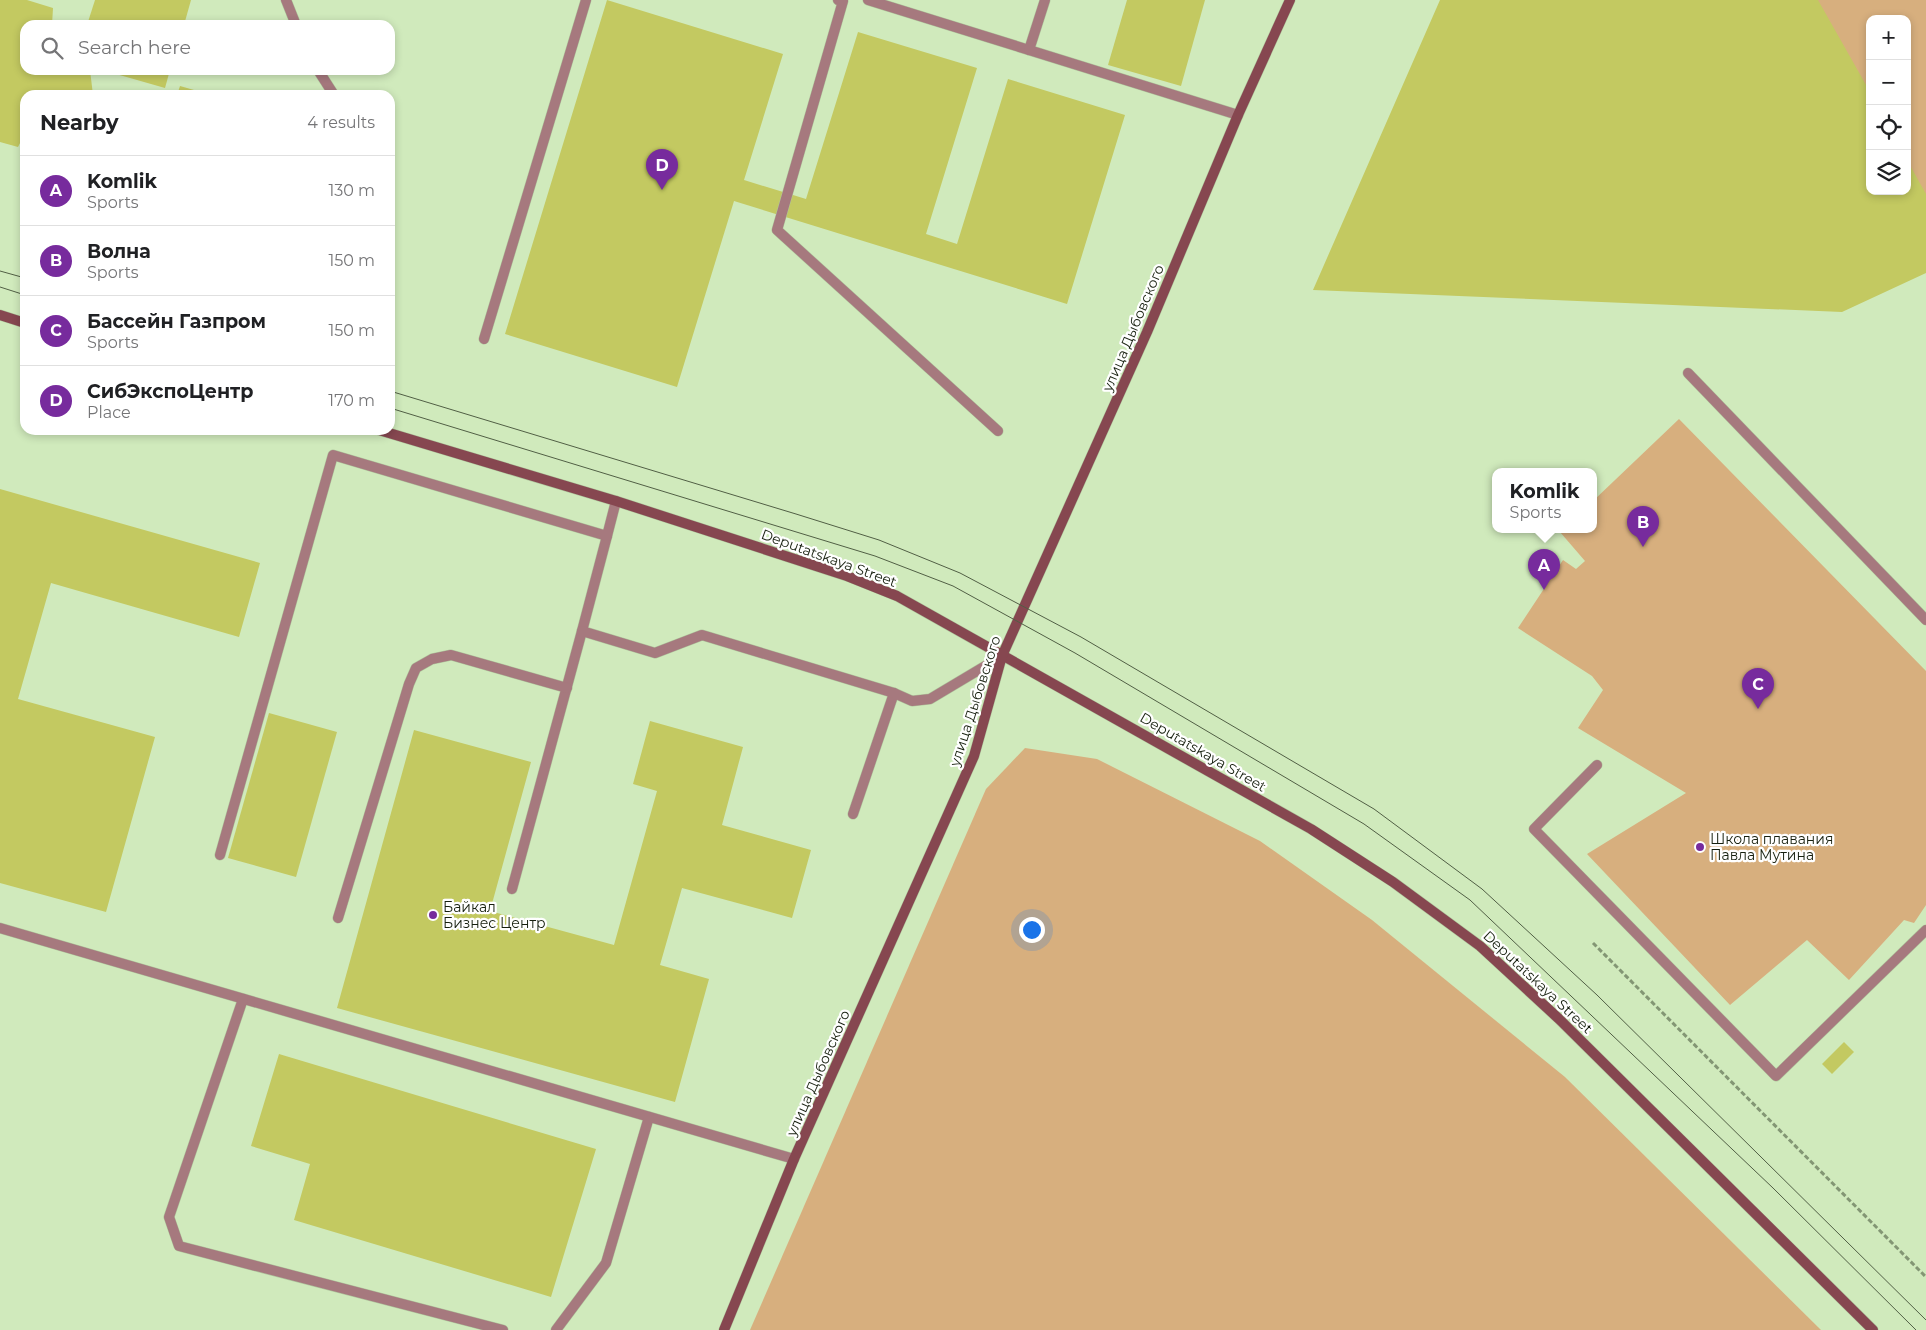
<!DOCTYPE html>
<meta charset="utf-8">
<style>
:root{--surface:#fff;--page:#f2f2f2;--text:#202124;--muted:#757577;--line:#e0e0e0;--accent:#772b9d}
body{margin:0;font-family:Montserrat,sans-serif;background:var(--page);color:var(--text)}
.controls{position:absolute;right:15px;top:15px;display:grid;overflow:hidden;border-radius:10px;box-shadow:0 2px 8px #0003}
.controls button{width:45px;height:45px;display:grid;place-items:center;padding:0;border:0;border-bottom:1px solid var(--line);background:var(--surface);color:var(--text);font:25px sans-serif}
.you{position:absolute;left:1031px;top:929px;width:18px;height:18px;margin:-12px;border:4px solid #fff;border-radius:50%;background:#1a73e8;box-shadow:0 0 0 8px #1a73e833}
.badge{display:grid;place-items:center;width:32px;height:32px;border-radius:50%;background:var(--accent);color:#fff;font-size:16px;font-weight:700}
.pin{position:absolute;translate:-50% -41px;filter:drop-shadow(0 1px 2px #0008)}
.pin::after{content:'';position:absolute;top:26px;width:18px;height:15px;background:inherit;clip-path:polygon(0 0,100% 0,50% 100%)}
.popup{position:absolute;left:1492px;top:468px;width:105px;height:65px;box-sizing:border-box;display:grid;place-content:center;border-radius:10px;background:var(--surface);filter:drop-shadow(0 1px 4px #0005);font-size:16px;white-space:nowrap;color:var(--muted)}
.popup b{font-size:19px;color:var(--text)}
.popup::after{content:'';position:absolute;left:50%;top:100%;margin-left:-10px;border:10px solid transparent;border-top-color:var(--surface)}
.list{margin:0;padding:0;list-style:none}
h2{display:flex;justify-content:space-between;align-items:center;height:65px;margin:0;padding:0 20px;font-size:21px}
h2 small{font-size:16px;font-weight:400;color:var(--muted)}
.list li{display:grid;grid-template-columns:32px 1fr auto;gap:15px;align-items:center;box-sizing:border-box;height:70px;padding:0 20px;border-top:1px solid var(--line)}
.list b{display:block;font-size:19px;white-space:nowrap}
.list p{margin:0;font-size:16px;white-space:nowrap;color:var(--muted)}
.list em{font-size:16px;font-style:normal;color:var(--muted)}
.icon{flex:none;width:28px;height:28px;fill:none;stroke:currentColor;stroke-width:2;stroke-linecap:round;stroke-linejoin:round}
.map{position:relative;flex:none;width:1926px;height:1330px;overflow:hidden}
.search{position:absolute;background:var(--surface);box-shadow:0 2px 8px #0003;left:20px;top:20px;width:375px;height:55px;display:flex;align-items:center;gap:12px;box-sizing:border-box;padding:0 18px;border-radius:15px;color:var(--muted);font-size:19px}
.panel{position:absolute;background:var(--surface);box-shadow:0 2px 8px #0003;left:20px;top:90px;width:375px;height:345px;border-radius:15px}
.map>svg:first-child{display:block}
.green{fill:#d7af7e}
.building{fill:#c3c961}
.lines{fill:none;stroke-linecap:round;stroke-linejoin:round}
.lane-casing{stroke:#afc59d;stroke-width:11}
.street-casing{stroke:#afc59d;stroke-width:11}
.secondary-casing{stroke:#afc59d;stroke-width:11}
.path{stroke:#839674;stroke-width:3;stroke-dasharray:5 2.5;stroke-linecap:butt}
.lane{stroke:#a6797e;stroke-width:10}
.street{stroke:#a6797e;stroke-width:10}
.secondary{stroke:#864750;stroke-width:10}
.tram{stroke:#515f45;stroke-width:1}
.poi-dot{fill:#772b9d;stroke:#fff;stroke-width:2}
.labels{text-anchor:middle;stroke-width:4.5;stroke-linejoin:round;paint-order:stroke}
.street-label{font-size:14px;fill:#161f0e;stroke:#fff}
.poi-label{font-size:14px;fill:#161f0e;stroke:#fff;text-anchor:start}
</style>
<div class="map">
<svg width="1926" height="1330" viewBox="0 0 1926 1330">
<rect width="100%" height="100%" fill="#d0eabc"/>
<g class="green">
<path d="M1802,0h124v210l-19,-32v-159h-37v96z"/>
<path d="M1679,419l247,252v234l-12,18 -10,-3 -55,60 -42,-40 -77,65 -143,-151 99,-61 -108,-65 25,-38 -11,-14 -74,-48 45,-68 13,9 9,-8 -25,-29 4,-3h29v-28z"/>
<path d="M1025,748l72,11 163,82 112,79 193,157 256,253h-1071l236,-541z"/>
</g>
<g class="building">
<path d="M0,0h27l26,8 -1,17h-27v45h65l3,25h-68v38l-7,14 -18,-5z"/>
<path d="M95,0h96l-7,25h-97z"/>
<path d="M607,0l176,54 -39,126 62,19 52,-167 119,36 -51,166 31,10 51,-165 117,36 -58,189 -333,-103 -57,186 -172,-53z"/>
<path d="M1127,0h78l-24,86 -73,-21z"/>
<path d="M1440,0h378l52,92v99h37v-31l19,34v79l-84,39 -529,-22z"/>
<path d="M102,70h68l-5,18z"/>
<path d="M180,86l28,8v1h-31z"/>
<path d="M0,489l260,74 -21,74 -188,-54 -33,116 137,38 -49,175 -106,-29z"/>
<path d="M269,713l68,19 -41,145 -68,-19z"/>
<path d="M650,721l93,26 -21,78 89,25 -19,68 -110,-30 -22,77 49,14 -34,123 -338,-94 77,-278 117,32 -41,149 124,34 43,-154 -24,-7z"/>
<path d="M1844,1042l10,10 -22,22 -10,-10z"/>
<path d="M279,1054l317,95 -45,148 -257,-77 16,-56 -59,-18z"/>
</g>
<g class="lines">
<defs>
<g id="lane">
<path d="M838,0l5,1 -66,229 221,201"/>
<path d="M868,0l161,50"/>
<path d="M1045,0l-16,50 209,65"/>
<path d="M484,339l102,-339"/>
<path d="M1688,373l238,247"/>
<path d="M582,631l25,-95"/>
<path d="M1597,765l-63,64 242,247 150,-146"/>
<path d="M853,814l41,-121"/>
<path d="M220,855l113,-400 274,81 9,-35"/>
<path d="M512,889l70,-258 73,22 47,-18 192,58 18,8 18,-2 72,-43"/>
<path d="M338,918l71,-234 7,-16 16,-9 19,-4 116,33"/>
<path d="M0,928l794,231"/>
<path d="M243,999l-74,218 10,29 324,84"/>
<path d="M556,1330l50,-67 43,-146"/>
</g>
<g id="street">
<path d="M286,0l10,25"/>
<path d="M318,70l16,25"/>
</g>
<g id="secondary">
<path d="M0,315l25,8"/>
<path d="M379,430l237,71 231,75 50,20 414,233 82,53 87,64 79,73 314,311"/>
<path d="M724,1330l70,-171 180,-403 28,-100 145,-324 91,-217 52,-115"/>
</g>
</defs>
<use href="#lane" class="lane-casing"/>
<use href="#street" class="street-casing"/>
<use href="#secondary" class="secondary-casing"/>
<path class="path" d="M1593,943l333,334"/>
<use href="#lane" class="lane"/>
<use href="#street" class="street"/>
<use href="#secondary" class="secondary"/>
<g class="tram">
<path d="M0,271l25,7"/>
<path d="M0,287l25,8"/>
<path d="M390,391l406,123 83,26 81,33 121,64 293,172 108,80 115,106 329,325"/>
<path d="M390,408l485,148 78,30 122,67 289,171 106,76 303,288 143,142"/>
</g>
</g>
<g class="poi-dot">
<circle cx="1700" cy="847" r="5"/>
<circle cx="433" cy="915" r="5"/>
</g>
<g class="labels">
<g class="street-label">
<text transform="translate(1133 328) rotate(-67)" y="5">улица Дыбовского</text>
<text transform="translate(829 558) rotate(20)" y="5">Deputatskaya Street</text>
<text transform="translate(975 701) rotate(-72)" y="5">улица Дыбовского</text>
<text transform="translate(1203 752) rotate(30)" y="5">Deputatskaya Street</text>
<text transform="translate(1538 982) rotate(43)" y="5">Deputatskaya Street</text>
<text transform="translate(818 1073) rotate(-66)" y="5">улица Дыбовского</text>
</g>
<g class="poi-label">
<text x="1710" y="844">Школа плавания<tspan x="1710" dy="16">Павла Мутина</tspan></text>
<text x="443" y="912">Байкал<tspan x="443" dy="16">Бизнес Центр</tspan></text>
</g>
</g>
</svg>
<div class="controls">
<button>+</button>
<button>−</button>
<button><svg class="icon" aria-label="locate" viewBox="0 0 24 24"><circle cx="12" cy="12" r="6"/><path d="M12 2v4M12 18v4M2 12h4M18 12h4"/></svg></button>
<button><svg class="icon" aria-label="layers" viewBox="0 0 24 24"><path d="M12 4l9 5-9 5-9-5zM3 14l9 5 9-5"/></svg></button>
</div>
<div class="you"></div>
<div class="pin badge" style="left:1544px;top:590px">A</div>
<div class="popup"><b>Komlik</b>Sports</div>
<div class="pin badge" style="left:1643px;top:547px">B</div>
<div class="pin badge" style="left:1758px;top:709px">C</div>
<div class="pin badge" style="left:662px;top:190px">D</div>
<div class="search"><svg class="icon" aria-label="search" viewBox="0 0 24 24"><circle cx="10" cy="10" r="6"/><path d="M15 15l6 6"/></svg>Search here</div>
<section class="panel">
<h2>Nearby<small>4 results</small></h2>
<ul class="list">
<li><span class="badge">A</span><div><b>Komlik</b><p>Sports</p></div><em>130 m</em></li>
<li><span class="badge">B</span><div><b>Волна</b><p>Sports</p></div><em>150 m</em></li>
<li><span class="badge">C</span><div><b>Бассейн Газпром</b><p>Sports</p></div><em>150 m</em></li>
<li><span class="badge">D</span><div><b>СибЭкспоЦентр</b><p>Place</p></div><em>170 m</em></li>
</ul>
</section>
</div>
